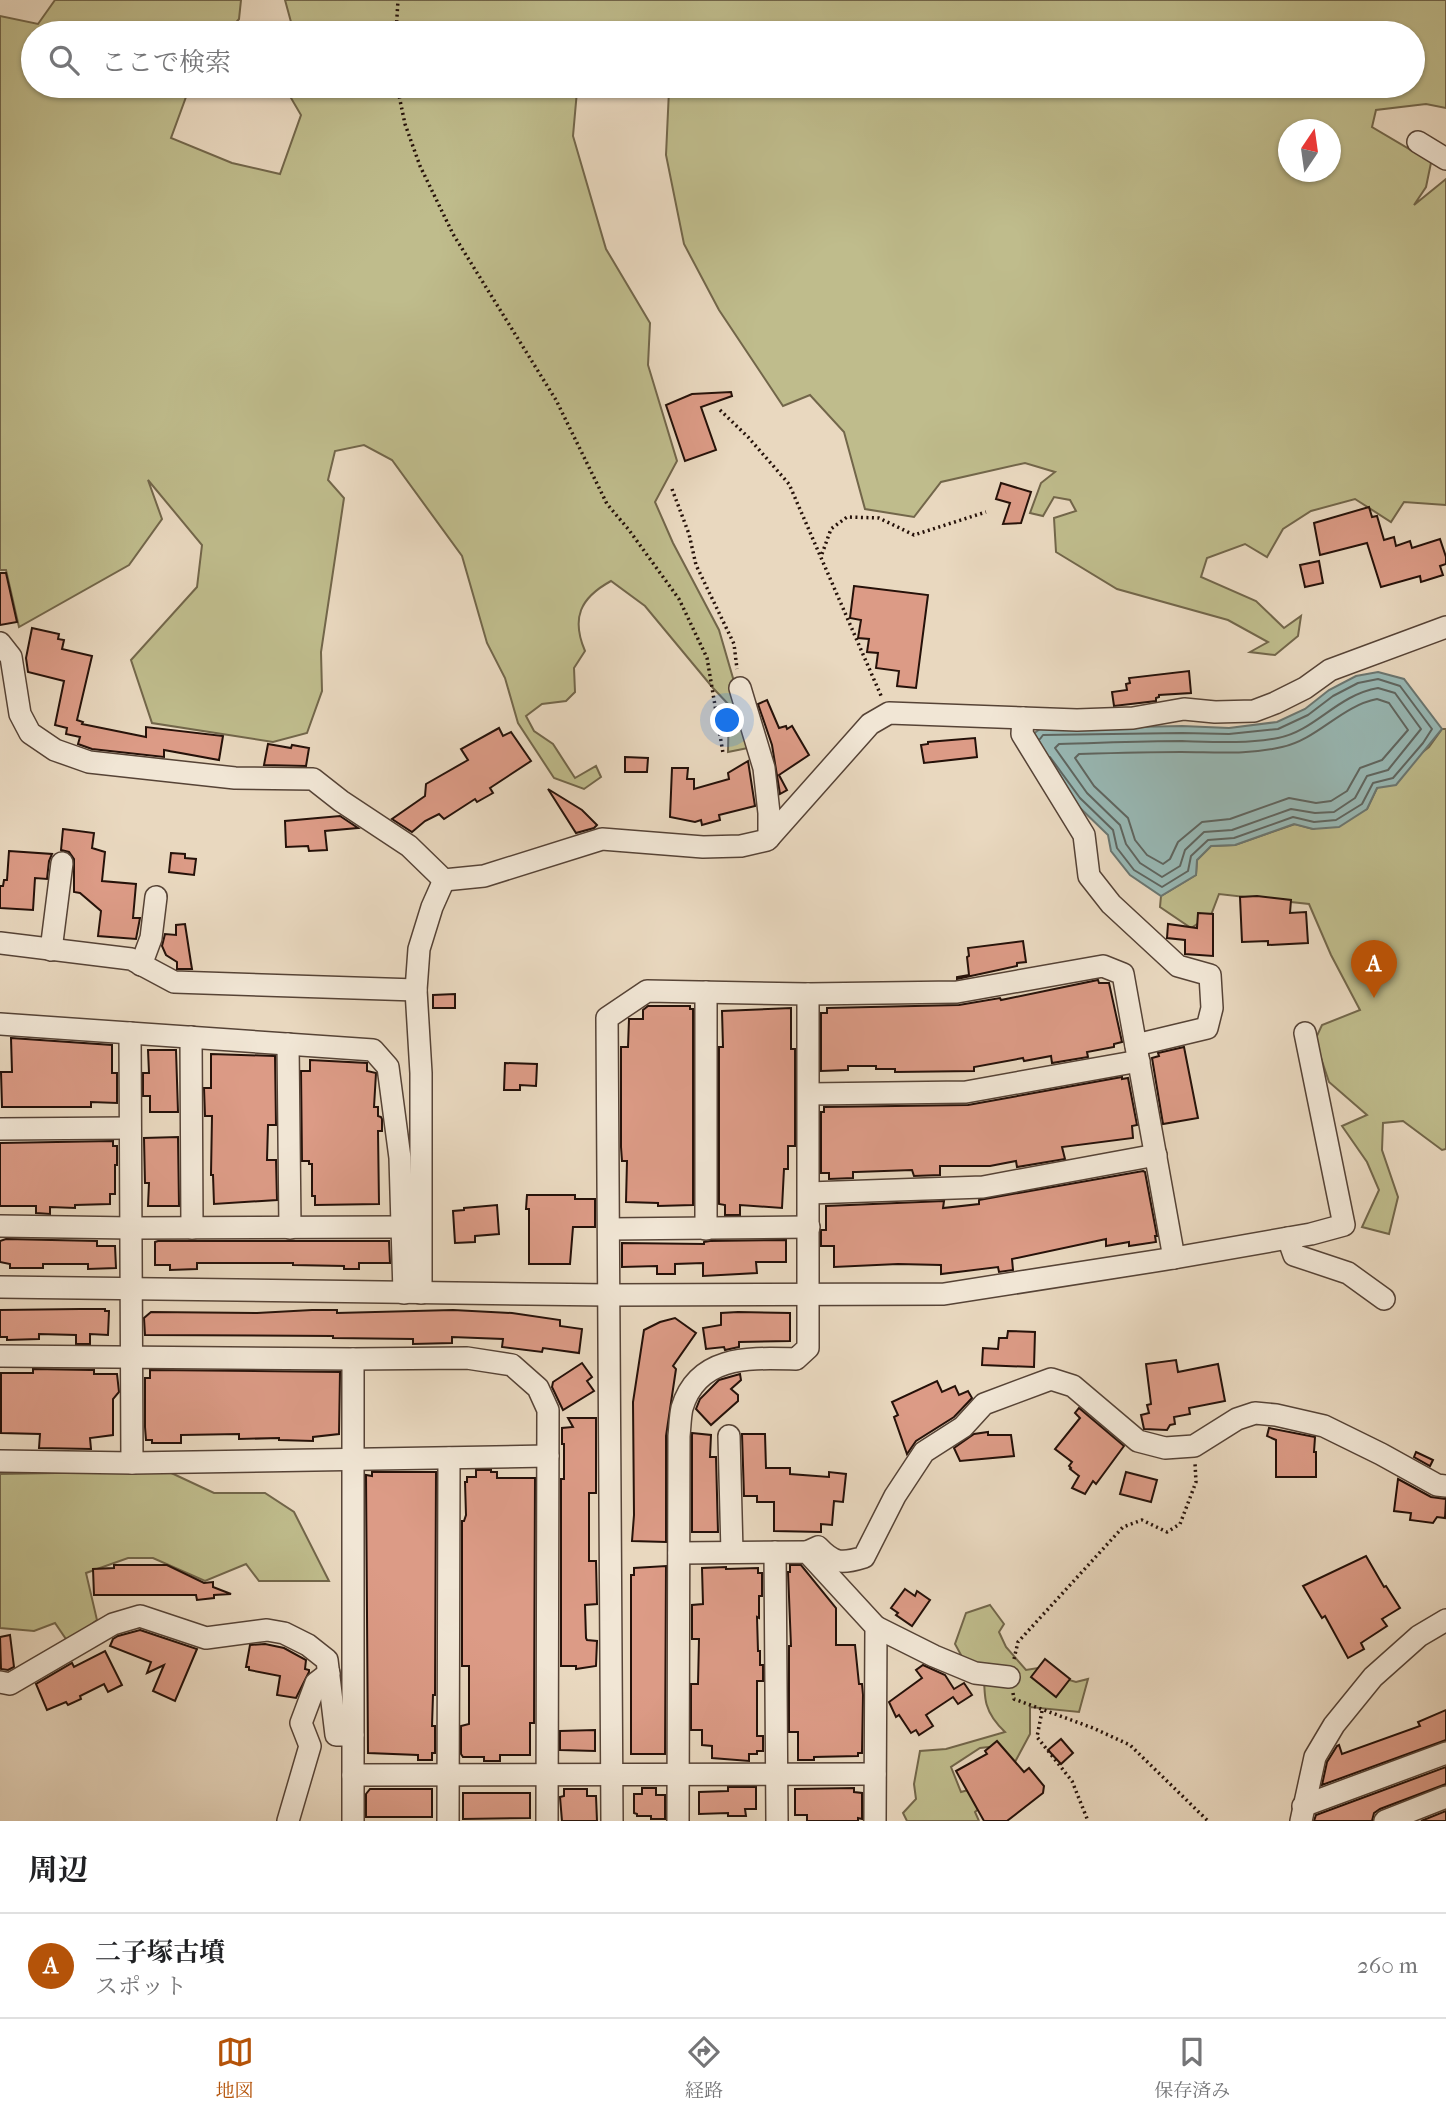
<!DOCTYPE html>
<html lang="ja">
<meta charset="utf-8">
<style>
:root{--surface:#fff;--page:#f6f6f6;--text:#202124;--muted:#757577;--line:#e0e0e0;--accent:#b45309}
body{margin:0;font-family:"IM FELL French Canon","Noto Serif JP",serif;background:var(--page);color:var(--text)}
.compass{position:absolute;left:1278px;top:119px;width:63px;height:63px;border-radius:50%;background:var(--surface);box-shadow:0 2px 5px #0004;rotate:13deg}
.you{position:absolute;left:728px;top:721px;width:24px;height:24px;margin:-18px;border:5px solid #fff;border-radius:50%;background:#1a73e8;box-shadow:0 0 0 10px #1a73e833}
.badge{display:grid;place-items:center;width:46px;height:46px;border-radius:50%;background:var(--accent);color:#fff;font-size:23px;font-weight:700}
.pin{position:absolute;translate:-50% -58px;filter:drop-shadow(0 2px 4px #0008)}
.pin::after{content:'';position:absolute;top:37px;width:24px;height:21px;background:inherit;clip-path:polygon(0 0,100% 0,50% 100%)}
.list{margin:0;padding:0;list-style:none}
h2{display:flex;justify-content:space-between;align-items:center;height:91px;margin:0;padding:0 28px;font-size:30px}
h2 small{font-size:23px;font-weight:400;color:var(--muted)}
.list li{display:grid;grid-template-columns:46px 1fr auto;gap:21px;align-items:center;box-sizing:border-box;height:105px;padding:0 28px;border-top:2px solid var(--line)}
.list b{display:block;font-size:26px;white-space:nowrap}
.list p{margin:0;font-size:23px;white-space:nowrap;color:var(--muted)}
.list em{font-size:23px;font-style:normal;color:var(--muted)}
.icon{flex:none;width:38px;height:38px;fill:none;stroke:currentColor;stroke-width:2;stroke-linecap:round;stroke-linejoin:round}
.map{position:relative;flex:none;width:1446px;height:1821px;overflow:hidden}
.search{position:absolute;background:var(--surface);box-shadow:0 2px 5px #0004;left:21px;right:21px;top:21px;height:77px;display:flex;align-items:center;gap:18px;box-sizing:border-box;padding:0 24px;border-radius:38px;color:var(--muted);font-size:26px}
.sheet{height:196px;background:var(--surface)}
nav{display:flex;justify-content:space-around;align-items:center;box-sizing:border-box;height:98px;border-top:2px solid var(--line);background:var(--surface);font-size:19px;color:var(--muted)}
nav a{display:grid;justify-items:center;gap:4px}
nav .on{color:var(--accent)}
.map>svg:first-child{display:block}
.green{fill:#bfbc8c;stroke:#72664a;stroke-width:2;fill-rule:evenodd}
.water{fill:#98b9b6;stroke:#6a7671;stroke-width:2}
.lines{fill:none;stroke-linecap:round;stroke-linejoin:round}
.shore{stroke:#5e6560;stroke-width:2}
.building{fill:#dc9b86;stroke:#251109;stroke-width:2}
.minor-casing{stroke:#564336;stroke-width:24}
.path{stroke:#251109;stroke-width:3.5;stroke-dasharray:2 3.5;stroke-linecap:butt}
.minor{stroke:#f1e6d5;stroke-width:21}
</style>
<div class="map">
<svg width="1446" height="1821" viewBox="0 0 1446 1821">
<rect width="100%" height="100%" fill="#e9d8bf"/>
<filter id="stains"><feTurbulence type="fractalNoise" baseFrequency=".00286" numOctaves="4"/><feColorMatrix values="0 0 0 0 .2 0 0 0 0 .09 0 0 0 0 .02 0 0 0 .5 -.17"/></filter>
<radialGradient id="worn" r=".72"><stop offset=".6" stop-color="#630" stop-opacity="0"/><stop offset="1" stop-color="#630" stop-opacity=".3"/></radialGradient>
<g class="green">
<path d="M55,0h186l-2,19 -12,14h-194v53h157l-19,52 61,25 48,11 21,-59 -17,-29h297l-4,5 -4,45 33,113 44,74 -2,42 29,96 -22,41 18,41 46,87 34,117 -25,5 1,-47 -16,-17 -68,-82 -34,-25c-31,17 -40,37 -26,70l-11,17 1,24 -9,9 -24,3 -16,12 8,15 19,13 22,34 21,-12 5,11 -17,12 -30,-11 -36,-55 -13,-45 -18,-35 -25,-87 -70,-96 -28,-15 -29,6 -7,29 16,18 -23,154 1,39 -15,42 -34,9 -121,-19 -21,-63 66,-73 5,-42 -54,-65 14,39 -33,46 -110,62 -13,-57h-6v-554l38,8z"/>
<path d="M285,0h1161v108l-20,-4 -50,6 -4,17 39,23 21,8 -6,29 -12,18 32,-26v326l-42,-3 -13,20 -36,-23 -44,12 -28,18 -16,28 -22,-13 -38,14 -6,19 55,24 28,27 17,-12 -3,20 -23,19 -25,-3 18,-10 -40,-22 -111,-31 -61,-37 -2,-34 22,-7 -6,-11 -16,-3 -11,19 -13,-3 11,-30 14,-11 -30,-9 -84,19 -27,35 -49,-8 -21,-77 -34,-37 -27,11 -64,-96 -35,-66 -18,-89 3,-65 -2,-4h746v-53h-1119zM1288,130h42v42h-42z"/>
<path d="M1442,729h4v420l-4,1 -39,-29 -20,2 -1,27 16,47 -9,37 -27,-7 17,-37 -12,-28 -25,-36 25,-11 -38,-33 -14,-42 7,-15 38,-15 -29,-55 -22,-51 -90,-10 -8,21 -20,13 -31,-21 1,-11 35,-21 1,-15 14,-14 24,-1 60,-21 18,5 54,-20 10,-21 52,-41z"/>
<path d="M167,1471l47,22h51l29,19 35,69h-70l-13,-17 -41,17 -52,-23h-25l-42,15 11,47 -29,22 -13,-19 -21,8 -34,-3v-154z"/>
<path d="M990,1605l14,19 -5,8 7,15 20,23 25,-4 1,9 24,7 12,-3 -9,33 -49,-5v27l-15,28 -17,-16 -18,2 -29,19 10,25 36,-10 4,8 -26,22 4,9h-72l-4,-8 13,-14 -2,-15 6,-33 26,-2 59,-17c-21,-20 -21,-33 -21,-61l-17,-5 -12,-22 11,-31z"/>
</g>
<path class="water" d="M1378,672l26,7 38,50 -46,56 -19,3 -10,21 -28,18 -26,2 -19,-5 -59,21 -24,1 -14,14 -1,15 -35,21 -31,-21 -19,-24 -3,-16 -33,-32 -46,-66 11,-8 142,-3 47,2 48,-6 28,-13 24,-19 27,-14z"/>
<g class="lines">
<g class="shore">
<path d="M1378,688l17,5 26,36 -33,41 -21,6 -12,22 -21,14 -19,1 -24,-4 -59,21 -28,2 -19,18 -5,16 -18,11 -22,-14 -14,-19 -6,-19 -33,-32 -32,-45 4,-4c41,-1 82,-3 123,-3 33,1 64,3 96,-3 37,-7 59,-43 100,-50z"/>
<path d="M1377,699l12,4 19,27 -26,30 -22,8 -13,23 -16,10 -15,2 -27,-5 -59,21 -28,3 -24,20 -8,17 -7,5 -16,-9 -12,-15 -7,-22 -34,-32 -19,-28 4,-4c34,-1 68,-2 102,-2 34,0 68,3 101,-5 36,-8 59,-41 95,-48z"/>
<path d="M1040,739l3,-4 139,-2 47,1 49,-5 30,-14 25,-19 25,-13 20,-4 22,7 32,43 -9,14 -30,35 -20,5 -11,21 -26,16 -22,2 -21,-5 -59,21 -26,2 -17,16 -3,15 -26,16 -28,-17 -17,-22 -4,-18 -33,-32 -30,-41"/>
</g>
</g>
<g class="building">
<path d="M731,392l1,4 -31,11 15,43 -31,11 -19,-56 26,-11z"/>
<path d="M1001,483l30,9 -10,31 -18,1 7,-21 -14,-4z"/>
<path d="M1369,507l3,10 5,-1 7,24 10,-3 2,9 14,-5 2,7 28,-9 6,18v7l-6,2 3,9 -22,7 -1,-6 -39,11 -14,-44 -47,12 -6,-32z"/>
<path d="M1319,561l4,22 -18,4 -5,-22z"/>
<path d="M0,573h6l11,49 -17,3z"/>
<path d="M854,586l74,9 -12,93 -19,-2 2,-15 -23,-3 2,-15 -11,-1 2,-13 -11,-1 3,-18 -11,-2z"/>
<path d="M32,628l27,6 -1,5 6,1 -2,9 30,7 -15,64 6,2 -1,2 64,13v-10l77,9 -4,24 -55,-10v7l-72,-8 -14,-5 2,-7 -14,-3 1,-6 -12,-3 9,-44 -36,-9 -2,-14z"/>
<path d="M1189,671l2,22 -32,2v2l-3,1v3l-42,5 -2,-14 15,-2 -1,-6 4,-1 -1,-5z"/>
<path d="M767,700l12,28 7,-2 1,3 5,-3 17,29 -30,20 8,15 -7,4 -8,-49 -14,-41z"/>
<path d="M499,728l4,8 8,-4 20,29 -41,27 3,5 -16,9 -2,-3 -31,20 -5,-5 -14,7 -13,11 -20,-13 33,-23 1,-12 42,-24 -7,-11z"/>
<path d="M975,738l2,19 -53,6 -3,-18 7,-1v-2z"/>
<path d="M268,744l23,4 1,-3 17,3 -3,18 -42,-1z"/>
<path d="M625,757l23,1 -1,14h-22z"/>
<path d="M748,761l7,45 -36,9 1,5 -18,5 -1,-5 -6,2 -25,-5 2,-49h16l-1,11h7v10l35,-10 -1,-6z"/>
<path d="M548,789l34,21 15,15 -3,3 -18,5z"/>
<path d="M340,816l18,12 -33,3 2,19 -18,1 -1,-5 -22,1 -1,-26z"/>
<path d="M63,829l31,4 -2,15 13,4 -3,29 34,3 -3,34h7l-4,21 -38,-3 3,-25 -21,-18 -6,-1v-33l-5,-7 -8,-2z"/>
<path d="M9,851l43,3 -3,7 -2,18 -12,-1 -2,32 -33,-2v-22h3l1,-6h3z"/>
<path d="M171,853l14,1v4l11,1 -2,16 -25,-3z"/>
<path d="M1257,896l34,4 -1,13 16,-1 2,31 -40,2v-4l-26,1 -2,-45z"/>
<path d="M1198,913l15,1v42l-28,-2v-14l-18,-2 1,-14 29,4z"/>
<path d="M185,924l6,39 1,6h-15v-7l-11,-7 -4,-9 3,-12 11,1v-10z"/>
<path d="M1023,941l3,21 -9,1v3l-60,13v-2l12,-2 -2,-18 2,-1 -1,-8z"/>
<path d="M1098,980l1,3h10l13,59 -8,2v3l-27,5 1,5 -36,6 -1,-7 -27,5 -1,-3 -49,9v4l-79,1v-3h-19v-3h-28v4l-27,1v-58h6v-5l132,-3 41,-7 1,2z"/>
<path d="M455,994v14h-22v-13z"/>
<path d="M648,1006h42v3h3v196l-35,1v-3l-32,-1 1,-41h-5l-1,-14v-100h7l1,-28h14v-9z"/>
<path d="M791,1008v41h4v97h-7v23h-4l-2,39 -42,-3v10h-15v-10l-6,-1v-157h4l-1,-36z"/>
<path d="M11,1038l101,7v28h5v30l-26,-1v5h-89l-1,-35h11z"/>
<path d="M1184,1047l14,71 -35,6 -11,-66 7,-2 -1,-3z"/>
<path d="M148,1050h28l2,62h-28v-16h-7v-23h6z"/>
<path d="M211,1054l64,2 1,69h-8l-1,35h9l1,40 -63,4 -1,-29h-2l1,-59h-7l-1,-28h7z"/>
<path d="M310,1060l57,3v8l9,2 -2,34h4v9l3,1 1,2v12h-4l1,73 -64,1v-9h-3v-32h-3v-3h-7l-1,-90h9z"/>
<path d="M505,1063l32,1 -1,22 -16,-1v5h-16z"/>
<path d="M1122,1077v2l6,-1 9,47 -5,1 1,12 -71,9 3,12 -48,8 -1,-6 -26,5h-50v9l-26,1 -2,-6 -56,2h-3v6l-24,1v-6h-8v-61h3v-5l144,-2z"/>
<path d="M178,1137l1,69h-31l1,-23h-4l-1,-45z"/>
<path d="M113,1141v5h4v19h-2v29h-5v10l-35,1v3l-25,-1v7l-14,-1v-7h-36v-63z"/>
<path d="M1143,1171l2,1 12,64h-2l1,6 -27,4v-4l-23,4v-7l-94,20 1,11 -14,2 -1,-5 -57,7v-9l-43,-1 -64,3v-21h-13v-16h5v-24l118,-5 -1,7 36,-4v-4z"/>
<path d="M527,1195h48v4h20v28h-22l-3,37h-41v-55h-3z"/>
<path d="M497,1205l2,29 -24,2v6l-20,1 -2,-32 11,-1v-2z"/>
<path d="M6,1239l91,2v5h18l1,22 -28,1v-5h-45v4h-33v-4l-10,-2v-21z"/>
<path d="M786,1240v22h-30l1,11 -54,3v-13l-28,1v10h-18v-8l-35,1v-24l82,1v-2l6,-1z"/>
<path d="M158,1241h231l1,22h-31v6h-15v-3l-51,-1v-2h-96v6l-27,1v-5h-15v-23z"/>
<path d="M80,1309h25v2h4l-1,24 -18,-1v10h-14v-9l-37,-1v5l-32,1v-3h-7v-27z"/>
<path d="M312,1310h25v3l116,-3 59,3 48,7v6l22,3 -3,24 -36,-5 -1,4 -40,-5 1,-8 -51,-2v6l-39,1v-5l-80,-1v-2l-188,-1 -1,-17 7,-6 106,1z"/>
<path d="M738,1312l52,1v28l-51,1v5l-14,3 -1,-3 -18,2 -3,-21 18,-3v-12z"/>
<path d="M675,1318l21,15 -23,33 3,3 -10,67v106l-34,-1 2,-26 -1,-113 11,-72 16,-8z"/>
<path d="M1008,1331l27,1 -1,35 -52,-2 1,-17 15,1 1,-11h8z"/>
<path d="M1176,1360l2,12 40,-8 7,37 -36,7 1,6 -16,3 1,7 -5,1 -3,5 -23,-1 -3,-14 8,-2 -2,-8 4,-1 -5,-40z"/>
<path d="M582,1363l10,14 -5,4 7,10 -31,19 -11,-23 1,-5z"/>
<path d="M33,1369l57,1h4v4h23l2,18 -6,7v36l-23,3 1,11 -52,-1 1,-14 -39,-1v-60h32z"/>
<path d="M150,1370l190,2 -1,62 -26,3v4l-34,-1v-2l-40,1v-5l-58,1v8h-29v-3h-6l-1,-13v-49h5z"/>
<path d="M740,1374l1,6 -10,9 7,6v6l-27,24 -15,-16 4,-10 19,-19z"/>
<path d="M937,1381l5,11 13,-6 4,9 9,-4 4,7 -18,19 -38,24 -9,13 -13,-37 4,-2 -6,-13z"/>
<path d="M1079,1408l45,38 -28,38 -3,-3 -8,13 -13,-6 7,-12 -9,-7 1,-1 -2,-2 3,-4 -17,-13 25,-31 -5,-5z"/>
<path d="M568,1418h28v75h-7v68h7l1,43 -12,1 1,33 1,2 10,1 -1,25 -20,3v-3h-15v-187h3v-35h-2v-16l11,-1z"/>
<path d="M1269,1428l46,9 -1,15h2v25h-40v-37l-9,-4z"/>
<path d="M988,1432v3h23l3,21 -54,5 -6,-13 20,-14z"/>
<path d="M692,1433l19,2 -1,22h6l2,75h-26z"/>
<path d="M742,1434h23l1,34h24v6l39,3v-5l17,2 -3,28 -9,-1 -2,24 -11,-1v8l-47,-1v-29h-17v-6h-13z"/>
<path d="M1416,1452l17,8 -3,6 -16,-9z"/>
<path d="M476,1470h15v2h6v6h38l-1,245h-4v32h-30v6h-16v-4h-21l-2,-3v-28l8,-2v-58h-7v-145h2l2,-6 -1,-33h2v-5h9z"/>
<path d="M372,1472h64l-1,223h-2l-1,31h3v27h-3v7h-14v-5l-50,-2 -2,-278 6,1z"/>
<path d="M1126,1472l31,8 -6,22 -31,-8z"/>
<path d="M1398,1479l33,18 15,2 -1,19 -8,-1 -4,6 -23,-3 1,-7 -17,-2z"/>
<path d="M1366,1556l18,31 2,-1 14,22 -18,11 5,7 -26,17 3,6 -16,9 -23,-42 -3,2 -19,-32z"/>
<path d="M114,1565h53l37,18 9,-1v5l18,7 -17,1v3l-17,2 -1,-5h-102l-1,-26 21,-1z"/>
<path d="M790,1565h11l35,43v37h19l4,39h3l1,11 -1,58h-4v3l-44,1v3h-16v-28h-9v-86h2l-3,-74h2z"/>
<path d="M666,1566l-1,188h-34v-179h3v-7z"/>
<path d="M726,1567v2l32,-1v5h4v23h-3v22l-2,-1 1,34h2v14h3v16h-6v55h6v15h-6v3h-8v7l-37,-3v-12l-10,-1v-15h-11v-46h7l1,-45h-7v-34l11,-1 -1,-36z"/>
<path d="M905,1589l10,7 2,-5 13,9 -18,26 -16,-11 2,-2 -7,-5z"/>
<path d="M140,1630l57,19 -22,52 -22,-10 11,-26 -17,8 4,-11 -41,-16 3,-7 5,-3z"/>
<path d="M10,1635l4,32 -6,3 -7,-1 -1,-32z"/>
<path d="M265,1644l19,4 22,12 -1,9 4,1v2l-13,26 -19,-3 3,-19 -31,-6v-3h-3l4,-22z"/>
<path d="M105,1651l17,34 -14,7 -4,-8 -24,12 1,3 -13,6 -2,-3 -19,8 -11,-26 36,-21 2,4z"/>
<path d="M1045,1659l25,20 -14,18 -25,-20z"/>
<path d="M923,1665l22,10 9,14 10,-6 8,12 -14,9 -5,-7 -27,18 7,11 -14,9 -3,-5 -5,3 -12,-18 -3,2 -7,-15 33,-24 -6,-8z"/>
<path d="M1446,1710v30l-124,45 5,-23 10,-16 2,-1 3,9 78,-28 -2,-4z"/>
<path d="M595,1730v21l-35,-1v-19z"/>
<path d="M1061,1739l12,14 -12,11 -13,-14z"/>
<path d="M997,1741l27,31 5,-4 15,18 -1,7 -36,28h-23l-28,-50 31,-17 -2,-3z"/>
<path d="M1446,1767v17l-66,25 -6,4 -2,8h-58l2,-6z"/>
<path d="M728,1787h28v22h-11l1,7h-18v-3l-29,1v-22l29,-1z"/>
<path d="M642,1788h14v7h9v24h-14v-3h-14v-2l-3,-1v-19h8z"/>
<path d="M854,1788v4l8,1v26l-4,-1v3h-51v-6h-12v-26z"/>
<path d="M370,1789h62v28h-66v-23z"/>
<path d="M564,1789h23v7h9l1,25h-35l-2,-24 4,-1z"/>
<path d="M463,1793h67v25l-67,1z"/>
<path d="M1446,1811v10h-25z"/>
</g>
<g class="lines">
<defs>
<g id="minor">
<path d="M1418,142l28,17"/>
<path d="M0,643l11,14 9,57 10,19 25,17 34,12 146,16 78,1 28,22 68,45 35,34 40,-4 118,-37 101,8 38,-1 26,-6 103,-116 19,-11 188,7 56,-2 51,-9 31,3 39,-1 21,-8 30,-15 25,-18 116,-43"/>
<path d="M740,688l24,80 5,45v25"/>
<path d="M1023,718l-1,16 62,101 5,41 22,28 67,62 32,9 2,33 -5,20 -71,17"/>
<path d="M0,943l131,16 43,23 242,8"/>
<path d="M51,950l11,-87"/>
<path d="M141,965l10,-27 5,-41"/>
<path d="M0,1024l373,26 15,17 12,91 4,135"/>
<path d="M130,1033l2,430"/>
<path d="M191,1037l1,191"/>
<path d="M288,1044l2,184"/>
<path d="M809,1094l157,-2 173,-31"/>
<path d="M0,1129l130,-1"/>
<path d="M809,1193l174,-6 173,-32"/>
<path d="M0,1226l131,2 271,-1"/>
<path d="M609,1229l200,-2"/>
<path d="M706,1229v-237"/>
<path d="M1288,1238l6,17 54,18 36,26"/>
<path d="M0,1287l609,8 335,-1 230,-36 137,-24 33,-9 -39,-192"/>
<path d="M421,1293v-220l-5,-83 3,-41 13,-42 12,-27"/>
<path d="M0,1356l353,3 114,-1 45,7 26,23 10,22 -1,411"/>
<path d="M729,1436l3,116"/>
<path d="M0,1461l132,2 416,-7"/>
<path d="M775,1552l2,269"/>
<path d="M807,1552l11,-5c16,17 24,17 46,10l31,-61 29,-44 39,-25 21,-23 67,-25 22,7 65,55 27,7 29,-2 43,-27 18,-6 21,2 48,11 57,28 56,31 9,1"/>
<path d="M679,1553l128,-1 69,75 -1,194"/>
<path d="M876,1627l58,29 41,17 34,4"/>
<path d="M0,1682l10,2 103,-60 27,-8 66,22 61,-8 17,3 24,12 19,15 9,75h17"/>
<path d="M353,1775l522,-1"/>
<path d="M1303,1806l143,-53"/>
<path d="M288,1821l22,-75 -9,-23 15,-40 13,-10"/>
<path d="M353,1821v-462"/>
<path d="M448,1821l1,-363"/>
<path d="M612,1821l-5,-803 40,-27 161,3 149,-2 146,-26 20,8 51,284"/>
<path d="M678,1821l1,-385c1,-9 1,-19 3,-28 16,-54 69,-50 114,-49l12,-11v-354"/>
<path d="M1301,1821l14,-64 19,-32 39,-48 46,-41 27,-16"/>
<path d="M1385,1821l61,-24"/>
</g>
</defs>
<use href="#minor" class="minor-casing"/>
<g class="path">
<path d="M396,33l2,-33"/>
<path d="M397,86l8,38 15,42 33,68 103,166 51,104 22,26 50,69 28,59 16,95"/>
<path d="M720,410l28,27 41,47 93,214"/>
<path d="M672,489l17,45 7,31 38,79 3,25"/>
<path d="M822,554l9,-25 16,-12 32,1 35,17 72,-23"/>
<path d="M1014,1659l4,-17 105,-115 19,-7 25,12 13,-8 16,-42 -1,-19"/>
<path d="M1013,1693l1,6 79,29 37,17 78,76"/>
<path d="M1042,1711l-5,26 35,44 16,40"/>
</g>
<use href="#minor" class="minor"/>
</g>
<rect width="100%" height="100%" filter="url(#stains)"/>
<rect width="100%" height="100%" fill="url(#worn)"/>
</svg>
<svg class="compass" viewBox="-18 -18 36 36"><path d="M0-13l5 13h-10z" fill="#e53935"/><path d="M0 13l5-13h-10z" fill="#757577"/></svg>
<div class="you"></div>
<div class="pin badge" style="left:1374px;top:998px">A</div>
<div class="search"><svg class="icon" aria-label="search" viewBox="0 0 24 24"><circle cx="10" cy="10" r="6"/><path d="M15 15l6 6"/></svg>ここで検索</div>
</div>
<section class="sheet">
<h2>周辺<small></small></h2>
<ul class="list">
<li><span class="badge">A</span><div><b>二子塚古墳</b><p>スポット</p></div><em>260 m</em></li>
</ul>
</section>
<nav>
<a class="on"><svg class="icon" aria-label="map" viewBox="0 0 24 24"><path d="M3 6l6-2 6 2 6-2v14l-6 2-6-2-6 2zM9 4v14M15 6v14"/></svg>地図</a>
<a><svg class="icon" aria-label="directions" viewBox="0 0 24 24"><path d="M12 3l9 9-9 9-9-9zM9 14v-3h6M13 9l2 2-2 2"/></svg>経路</a>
<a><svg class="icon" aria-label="saved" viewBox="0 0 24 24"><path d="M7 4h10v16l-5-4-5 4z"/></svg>保存済み</a>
</nav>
